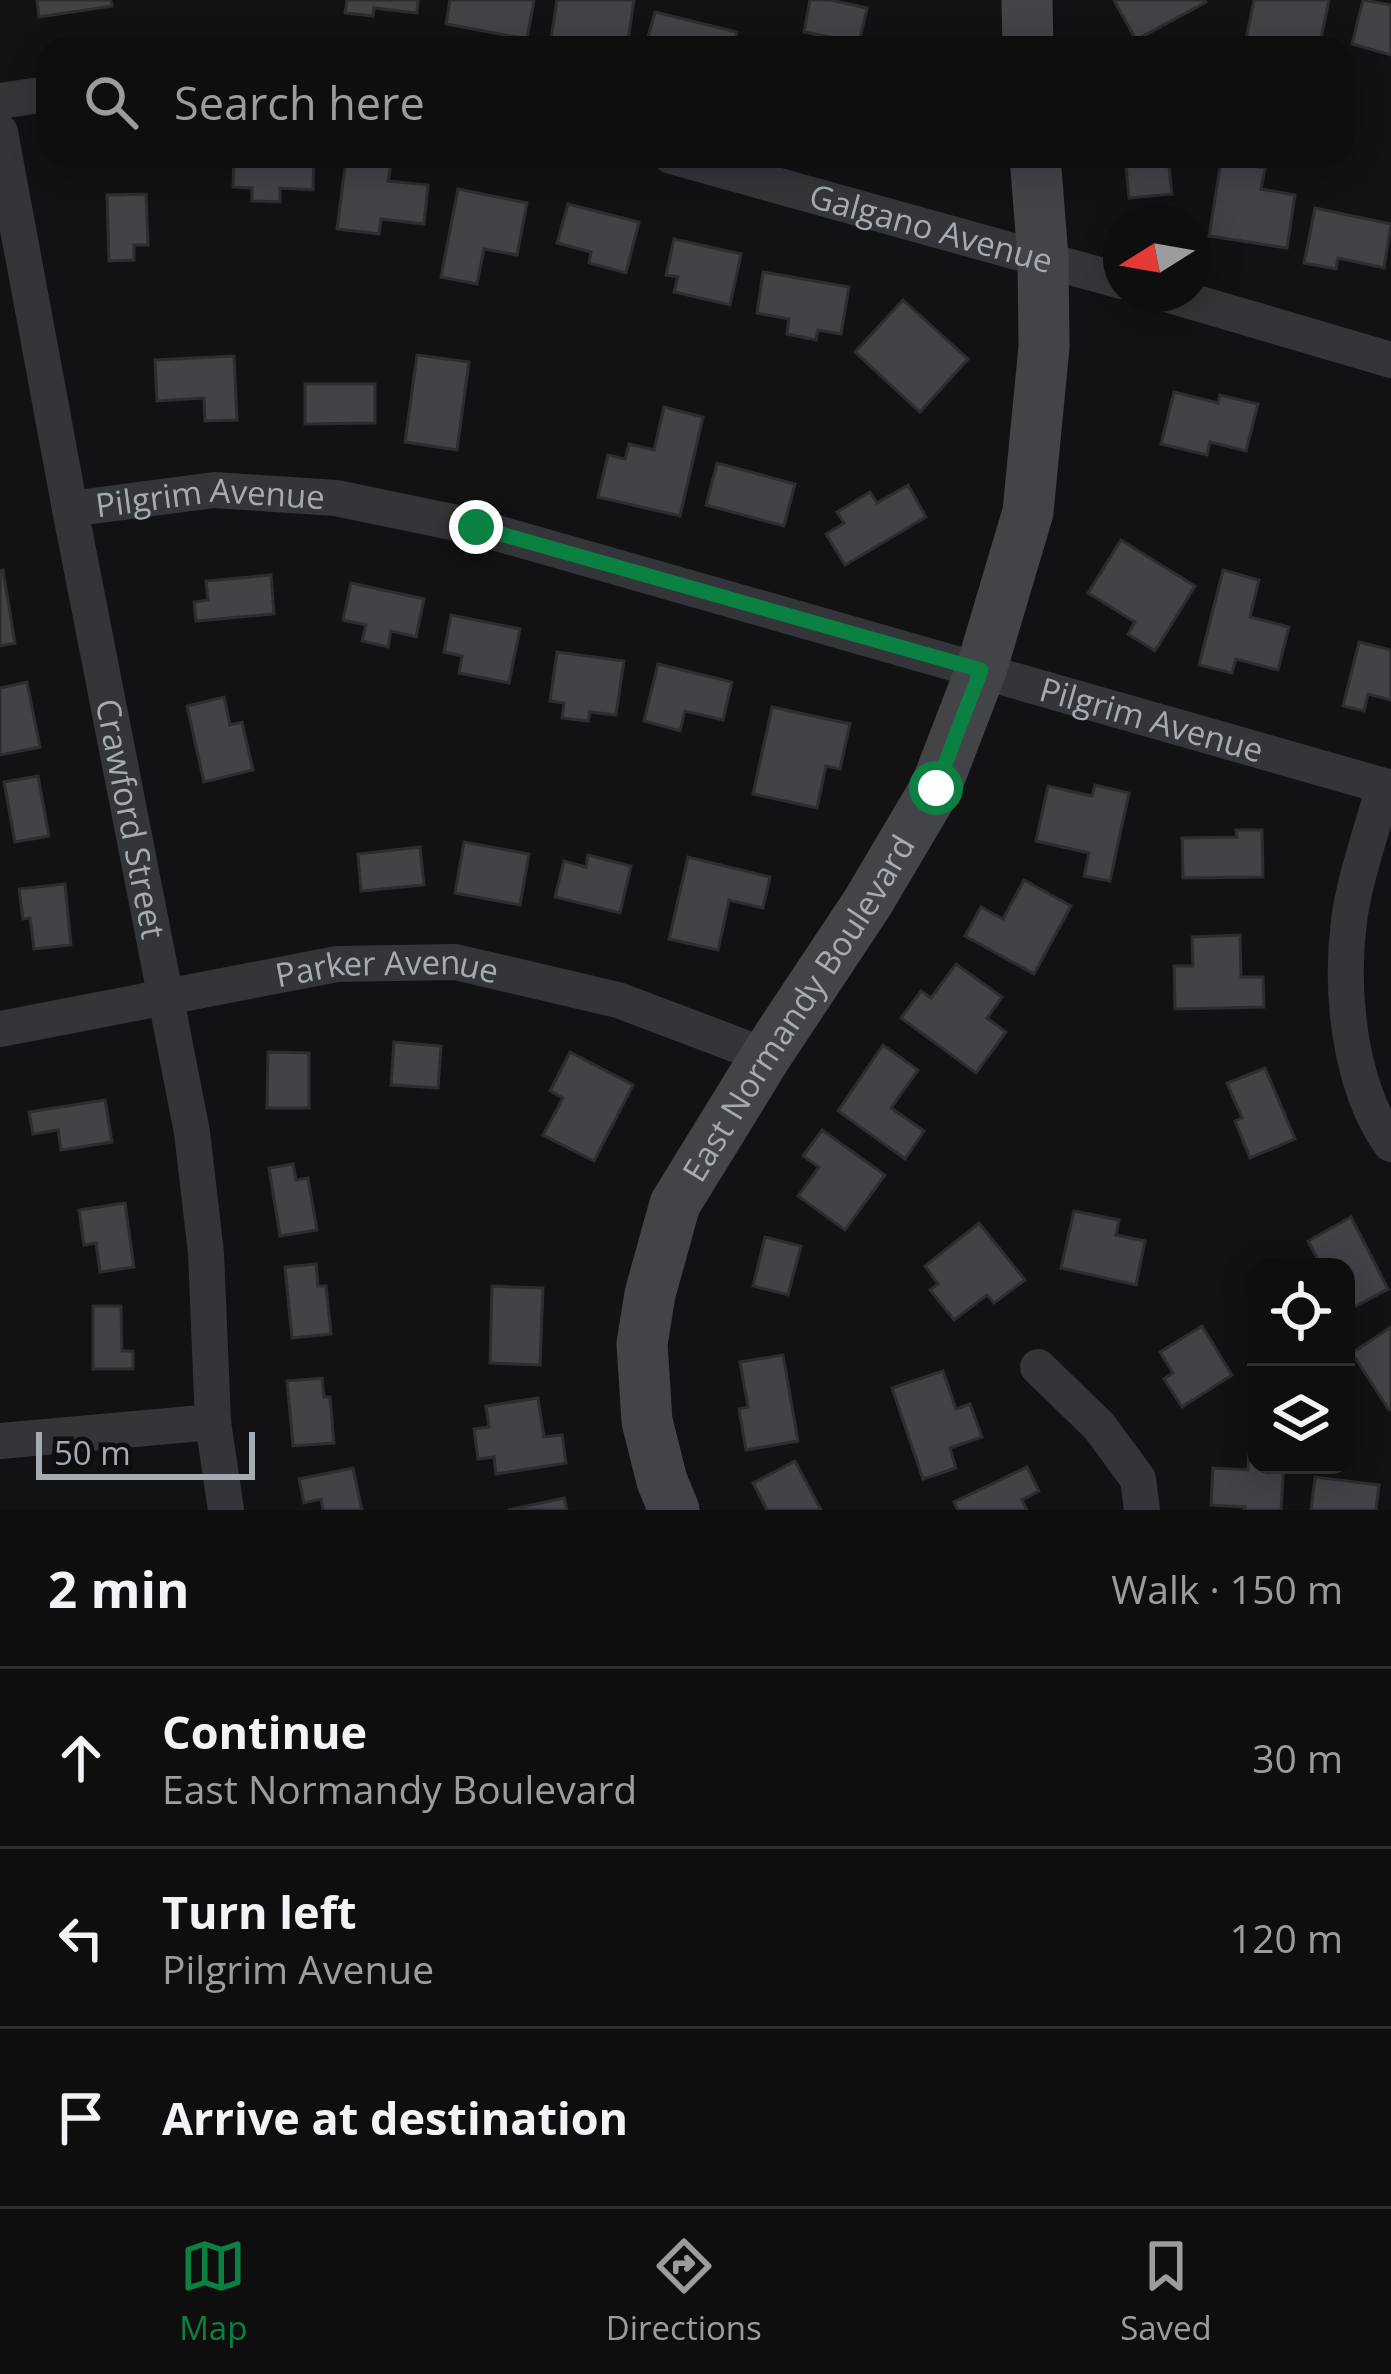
<!DOCTYPE html>
<meta charset="utf-8">
<style>
:root{--surface:#0e0e0f;--page:#1c1c1d;--text:#f1f3f6;--muted:#9b9c9e;--line:#2e2e2f;--accent:#0b8043}
body{margin:0;font-family:"Open Sans",sans-serif;background:var(--page);color:var(--text)}
.controls{position:absolute;right:36px;bottom:36px;display:grid;overflow:hidden;border-radius:24px;box-shadow:0 6px 30px #0003}
.controls button{width:108px;height:108px;display:grid;place-items:center;padding:0;border:0;border-bottom:3px solid var(--line);background:var(--surface);color:var(--text);font:60px sans-serif}
.compass{position:absolute;left:1103px;top:204px;width:108px;height:108px;border-radius:50%;background:var(--surface);box-shadow:0 6px 30px #0003;rotate:259deg}
.scale{position:absolute;left:36px;bottom:30px;width:219px;box-sizing:border-box;padding-left:12px;border:6px solid #a5abb3;border-top:0;font-size:33px;line-height:42px;white-space:nowrap;color:#a5abb3;-webkit-text-stroke:9px #0d0e0f;paint-order:stroke}
.stop{position:absolute;width:36px;height:36px;margin:-27px;border:9px solid #0b8043;border-radius:50%;background:#fff}
.stop.end{background:#0b8043;border-color:#fff;box-shadow:0 3px 12px #0008}
.list{margin:0;padding:0;list-style:none}
h2{display:flex;justify-content:space-between;align-items:center;height:156px;margin:0;padding:0 48px;font-size:51px}
h2 small{font-size:39px;font-weight:400;color:var(--muted)}
.list li{display:grid;grid-template-columns:78px 1fr auto;gap:36px;align-items:center;box-sizing:border-box;height:180px;padding:0 48px;border-top:3px solid var(--line)}
.list b{display:block;font-size:45px;white-space:nowrap}
.list p{margin:0;font-size:39px;white-space:nowrap;color:var(--muted)}
.list em{font-size:39px;font-style:normal;color:var(--muted)}
.icon{flex:none;width:66px;height:66px;fill:none;stroke:currentColor;stroke-width:2;stroke-linecap:round;stroke-linejoin:round}
.map{position:relative;flex:none;width:1391px;height:1510px;overflow:hidden}
.search{position:absolute;background:var(--surface);box-shadow:0 6px 30px #0003;left:36px;right:36px;top:36px;height:132px;display:flex;align-items:center;gap:30px;box-sizing:border-box;padding:0 42px;border-radius:36px;color:var(--muted);font-size:45px}
.sheet{height:696px;background:var(--surface)}
nav{display:flex;justify-content:space-around;align-items:center;box-sizing:border-box;height:168px;border-top:3px solid var(--line);background:var(--surface);font-size:33px;color:var(--muted)}
nav a{display:grid;justify-items:center;gap:6px}
nav .on{color:var(--accent)}
.map>svg:first-child{display:block}
.building{fill:#414347;stroke:#2d2d2f;stroke-width:3}
.lines{fill:none;stroke-linecap:round;stroke-linejoin:round}
.street{stroke:#343538;stroke-width:36}
.secondary{stroke:#424448;stroke-width:51}
.route{stroke:#0b8043;stroke-width:15}
.labels{text-anchor:middle;stroke-width:10;stroke-linejoin:round;paint-order:stroke}
.street-label{font-size:33px;fill:#a5abb3;stroke:#0d0e0f}
</style>
<div class="map">
<svg width="1391" height="1510" viewBox="0 0 1391 1510">
<rect width="100%" height="100%" fill="#121214"/>
<g class="building">
<path d="M37,0h74l1,6 -73,11z"/>
<path d="M347,0h71l-1,13 -43,-5 -1,8 -28,-3z"/>
<path d="M450,0h84l-7,39 -81,-15z"/>
<path d="M557,0h77l-7,48 -77,-3z"/>
<path d="M810,0h20l37,8 -8,35 -55,-11z"/>
<path d="M1114,0h91l1,2 -70,38z"/>
<path d="M1254,0h75l-10,48h-75z"/>
<path d="M1363,0l28,5v50l-39,-11z"/>
<path d="M655,12l82,20 -4,16h-76l2,-8 -11,-3z"/>
<path d="M234,156h80l-1,34 -33,-2v14l-28,-1v-13l-19,-1z"/>
<path d="M1125,156h60l1,9 -17,2 3,27 -43,4z"/>
<path d="M346,159l45,5 -3,17 40,4 -4,39 -43,-5 -2,15 -42,-5z"/>
<path d="M1221,161l44,7 -4,21 34,6 -8,53 -78,-12z"/>
<path d="M458,189l69,14 -10,52 -33,-6 -7,35 -36,-7z"/>
<path d="M146,194l2,51h-14v15l-25,1 -2,-66z"/>
<path d="M568,204l71,18 -13,51 -37,-10 2,-11 -34,-9z"/>
<path d="M1315,208l76,16 -7,44 -46,-10 -2,11 -32,-6z"/>
<path d="M674,239l67,15 -11,51 -56,-13 4,-15 -12,-2z"/>
<path d="M763,272l86,15 -8,47 -23,-4 -2,10 -29,-6 2,-15 -32,-6z"/>
<path d="M903,300l65,59 -48,53 -65,-60z"/>
<path d="M417,355l52,7 -12,88 -52,-8z"/>
<path d="M234,356l3,64 -32,1 -1,-23 -47,3 -2,-41z"/>
<path d="M305,384h70v39l-70,1z"/>
<path d="M1174,392l44,11 2,-8 38,9 -12,47 -36,-9 -3,13 -46,-11z"/>
<path d="M664,407l39,10 -23,99 -82,-19 10,-42 17,4 4,-15 25,6z"/>
<path d="M717,463l78,21 -11,42 -78,-21z"/>
<path d="M908,485l18,32 -81,48 -19,-31 18,-11 -7,-11 33,-20 7,11z"/>
<path d="M1121,540l74,46 -40,65 -27,-17 7,-12 -47,-29z"/>
<path d="M3,570l12,73 -15,3v-75z"/>
<path d="M1223,570l36,10 -9,37 39,10 -11,43 -42,-11 -4,14 -33,-8z"/>
<path d="M271,575l3,39 -78,7 -2,-19 14,-2 -2,-19z"/>
<path d="M351,583l73,16 -8,38 -25,-6 -3,16 -26,-6 4,-16 -23,-5z"/>
<path d="M451,615l69,14 -11,54 -50,-10 3,-17 -18,-4z"/>
<path d="M1359,642l32,8v50l-23,-6 -4,17 -21,-5z"/>
<path d="M557,652l67,9 -8,54 -26,-3 -2,9 -26,-3 2,-15 -14,-2z"/>
<path d="M658,664l74,18 -9,38 -38,-9 -5,20 -36,-10z"/>
<path d="M27,682l13,65 -40,8v-67z"/>
<path d="M224,697l6,28 12,-3 11,48 -49,12 -17,-76z"/>
<path d="M772,707l78,17 -10,45 -14,-3 -9,42 -64,-14z"/>
<path d="M38,776l11,60 -34,6 -11,-60z"/>
<path d="M1095,785l34,8 -19,88 -26,-5 5,-23 -53,-12 12,-55 44,10z"/>
<path d="M1236,830h26l1,47 -80,1 -1,-40 55,-1z"/>
<path d="M464,842l65,12 -9,51 -65,-12z"/>
<path d="M420,847l4,38 -63,6 -3,-37z"/>
<path d="M588,855l43,11 -11,47 -65,-16 9,-36 22,6z"/>
<path d="M688,857l82,20 -7,31 -34,-8 -11,50 -49,-11z"/>
<path d="M1024,880l47,26 -37,68 -69,-38 16,-29 22,12z"/>
<path d="M65,884l6,61 -37,4 -4,-31 -7,1 -4,-30z"/>
<path d="M1240,935l1,42h22l1,30 -89,2 -1,-43h19l-1,-29z"/>
<path d="M956,964l46,33 -15,21 19,14 -30,41 -75,-55 20,-27 10,7z"/>
<path d="M394,1042l47,4 -3,42 -47,-3z"/>
<path d="M883,1045l35,25 -27,38 33,23 -19,28 -67,-48z"/>
<path d="M268,1052l41,1v55h-42z"/>
<path d="M570,1052l63,33 -39,76 -51,-26 20,-37 -13,-7z"/>
<path d="M1265,1068l30,71 -45,19 -15,-37 7,-3 -15,-35z"/>
<path d="M105,1100l7,42 -51,8 -3,-20 -25,4 -4,-22z"/>
<path d="M822,1130l63,45 -40,55 -47,-34 21,-29 -16,-11z"/>
<path d="M293,1164l3,16 12,-2 9,52 -37,6 -11,-68z"/>
<path d="M125,1203l9,64 -34,5 -4,-29 -12,2 -5,-35z"/>
<path d="M1074,1211l45,9 -3,15 29,6 -9,44 -75,-17z"/>
<path d="M1351,1217l37,72 -38,20 -4,-7v-35h-24l-14,-26z"/>
<path d="M979,1223l46,57 -31,23 -7,-8 -33,25 -24,-30 8,-6 -13,-18z"/>
<path d="M765,1237l36,9 -13,49 -35,-9z"/>
<path d="M316,1264l2,22h8l5,48 -39,4 -7,-71z"/>
<path d="M492,1286l51,2 -3,77 -50,-2z"/>
<path d="M93,1306h28l1,45h11v18h-40z"/>
<path d="M1202,1326l30,49 -50,32 -18,-28 9,-6 -13,-21z"/>
<path d="M1391,1327v81l-2,2 -37,-57z"/>
<path d="M783,1355l15,86 -52,9 -7,-41 9,-2 -8,-45z"/>
<path d="M943,1371l13,38 14,-5 12,33 -32,11 6,20 -33,11 -31,-91z"/>
<path d="M322,1378l2,19h6l4,46 -41,3 -6,-65z"/>
<path d="M538,1398l6,39 18,-2 4,28 -70,11 -2,-17 -16,2 -4,-30 15,-2 -3,-21z"/>
<path d="M1249,1446l7,1v18h28l-3,45h-37l1,-3 -34,-2 2,-37 35,2z"/>
<path d="M795,1461l26,49h-54l-14,-27z"/>
<path d="M1027,1467l12,24 -17,9 5,10h-69l-4,-8z"/>
<path d="M353,1468l9,42h-39l-2,-11 -17,4 -5,-24z"/>
<path d="M1315,1477l64,8 -3,25h-65z"/>
<path d="M564,1498l3,12h-59z"/>
</g>
<g class="lines">
<g class="street">
<path d="M0,101l48,-7"/>
<path id="s1" d="M0,132l70,377 122,623 14,121 7,169 13,88"/>
<path id="s2" d="M671,156l450,125"/>
<path d="M1166,294l225,66"/>
<path id="s3" d="M70,509l144,-19 122,8 140,29 915,261"/>
<path d="M1384,786c-11,41 -30,94 -35,135 -9,69 0,165 42,223"/>
<path id="s4" d="M0,1029l337,-65 118,-2 163,38 148,56"/>
<path d="M1038,1367l61,59 39,53 4,31"/>
<path d="M0,1441l213,-19"/>
</g>
<g class="secondary">
<path d="M1027,0l1,48"/>
<path id="s5" d="M674,1510l-12,-29 -15,-60 -5,-77 8,-50 25,-90 91,-148 102,-154 68,-115 45,-117 47,-158 16,-165 -1,-89 -8,-102"/>
</g>
</g>
<g class="lines">
<path class="route" d="M476,527l505,143 -45,118"/>
</g>
<g class="labels">
<g class="street-label">
<text dy="12" stroke="none"><textPath href="#s2" startOffset="270">Galgano Avenue</textPath></text>
<text dy="12" stroke="none"><textPath href="#s3" startOffset="141">Pilgrim Avenue</textPath></text>
<text dy="12" stroke="none"><textPath href="#s3" startOffset="1113">Pilgrim Avenue</textPath></text>
<text dy="12" stroke="none"><textPath href="#s1" startOffset="699">Crawford Street</textPath></text>
<text dy="12" stroke="none"><textPath href="#s4" startOffset="393">Parker Avenue</textPath></text>
<text dy="12" stroke="none"><textPath href="#s5" startOffset="546">East Normandy Boulevard</textPath></text>
</g>
</g>
</svg>
<div class="controls">
<button><svg class="icon" aria-label="locate" viewBox="0 0 24 24"><circle cx="12" cy="12" r="6"/><path d="M12 2v4M12 18v4M2 12h4M18 12h4"/></svg></button>
<button><svg class="icon" aria-label="layers" viewBox="0 0 24 24"><path d="M12 4l9 5-9 5-9-5zM3 14l9 5 9-5"/></svg></button>
</div>
<svg class="compass" viewBox="-18 -18 36 36"><path d="M0-13l5 13h-10z" fill="#e53935"/><path d="M0 13l5-13h-10z" fill="#9b9c9e"/></svg>
<div class="scale">50 m</div>
<div class="stop" style="left:936px;top:788px"></div>
<div class="stop end" style="left:476px;top:527px"></div>
<div class="search"><svg class="icon" aria-label="search" viewBox="0 0 24 24"><circle cx="10" cy="10" r="6"/><path d="M15 15l6 6"/></svg>Search here</div>
</div>
<section class="sheet">
<h2>2 min<small>Walk · 150 m</small></h2>
<ul class="list">
<li><svg class="icon" aria-label="ahead" viewBox="0 0 24 24"><path d="M12 20V5M6 11l6-6 6 6"/></svg><div><b>Continue</b><p>East Normandy Boulevard</p></div><em>30 m</em></li>
<li><svg class="icon" aria-label="left" viewBox="0 0 24 24"><path d="M17 20v-9H6M10 6l-5 5 5 5"/></svg><div><b>Turn left</b><p>Pilgrim Avenue</p></div><em>120 m</em></li>
<li><svg class="icon" aria-label="arrive" viewBox="0 0 24 24"><path d="M6 21V4h12l-3 4 3 4H6"/></svg><div><b>Arrive at destination</b></div></li>
</ul>
</section>
<nav>
<a class="on"><svg class="icon" aria-label="map" viewBox="0 0 24 24"><path d="M3 6l6-2 6 2 6-2v14l-6 2-6-2-6 2zM9 4v14M15 6v14"/></svg>Map</a>
<a><svg class="icon" aria-label="directions" viewBox="0 0 24 24"><path d="M12 3l9 9-9 9-9-9zM9 14v-3h6M13 9l2 2-2 2"/></svg>Directions</a>
<a><svg class="icon" aria-label="saved" viewBox="0 0 24 24"><path d="M7 4h10v16l-5-4-5 4z"/></svg>Saved</a>
</nav>
